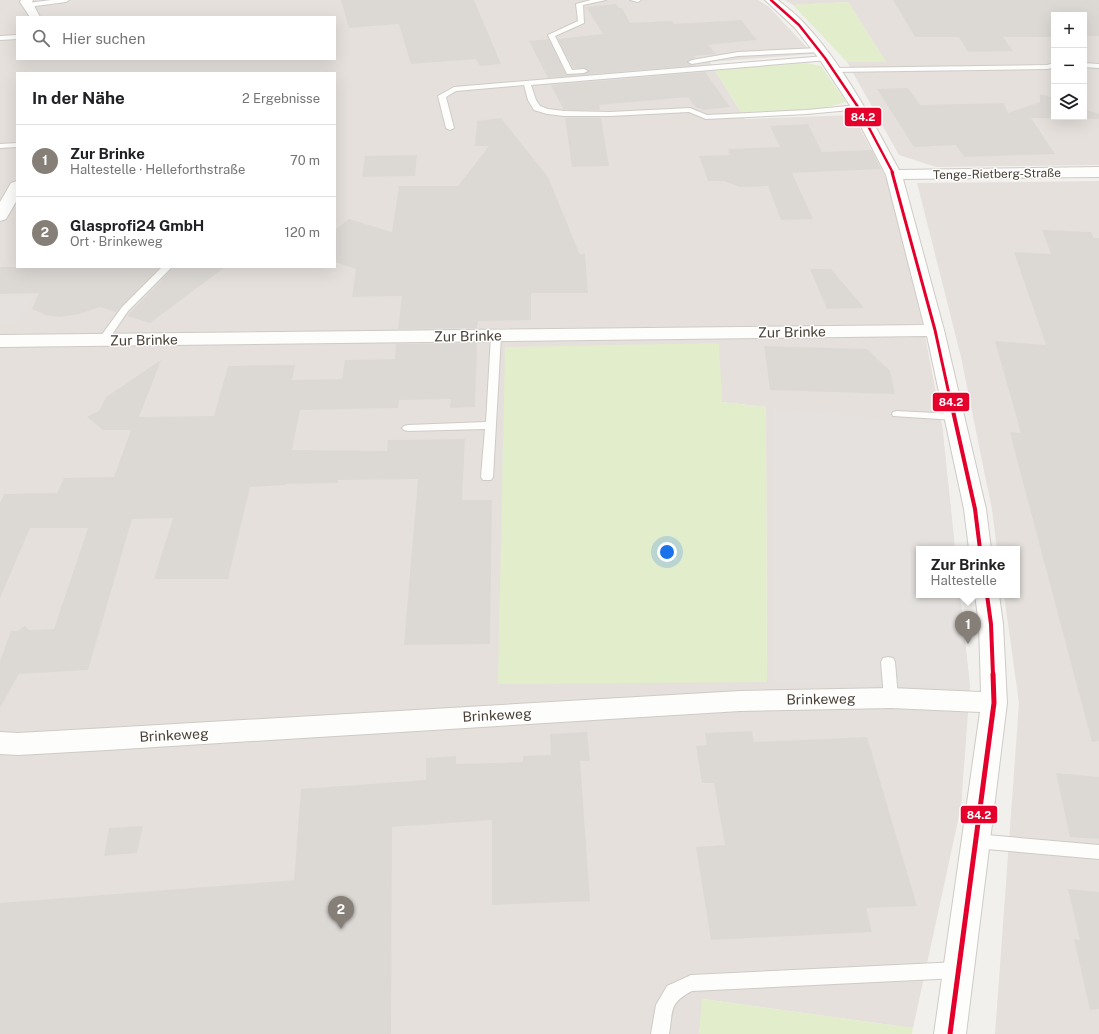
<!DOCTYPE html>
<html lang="de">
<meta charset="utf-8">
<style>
:root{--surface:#fff;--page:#f6f6f6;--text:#202124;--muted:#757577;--line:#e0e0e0;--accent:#857f77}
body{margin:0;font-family:"Public Sans",sans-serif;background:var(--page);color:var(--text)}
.controls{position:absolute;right:12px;top:12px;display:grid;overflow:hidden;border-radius:0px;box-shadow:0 4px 16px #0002}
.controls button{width:36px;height:36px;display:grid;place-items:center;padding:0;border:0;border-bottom:1px solid var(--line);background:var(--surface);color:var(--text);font:20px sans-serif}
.you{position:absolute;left:667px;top:552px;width:14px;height:14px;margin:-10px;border:3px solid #fff;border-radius:50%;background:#1a73e8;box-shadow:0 0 0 6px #1a73e833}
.badge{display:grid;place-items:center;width:26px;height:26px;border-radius:50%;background:var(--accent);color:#fff;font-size:13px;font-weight:700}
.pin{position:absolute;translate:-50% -33px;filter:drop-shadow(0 1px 2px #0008)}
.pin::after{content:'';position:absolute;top:21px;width:14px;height:12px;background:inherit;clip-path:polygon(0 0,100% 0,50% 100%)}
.popup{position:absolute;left:916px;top:546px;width:104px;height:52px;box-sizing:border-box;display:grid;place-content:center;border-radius:0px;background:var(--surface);filter:drop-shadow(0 1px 3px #0005);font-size:13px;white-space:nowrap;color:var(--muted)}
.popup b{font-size:15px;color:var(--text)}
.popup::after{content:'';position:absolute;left:50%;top:100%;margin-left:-8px;border:8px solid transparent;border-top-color:var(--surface)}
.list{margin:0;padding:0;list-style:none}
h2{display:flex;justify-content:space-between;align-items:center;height:52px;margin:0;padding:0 16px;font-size:17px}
h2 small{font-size:13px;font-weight:400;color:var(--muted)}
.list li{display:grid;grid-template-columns:26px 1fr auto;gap:12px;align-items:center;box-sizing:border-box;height:72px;padding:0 16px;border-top:1px solid var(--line)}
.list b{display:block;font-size:15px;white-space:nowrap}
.list p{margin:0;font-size:13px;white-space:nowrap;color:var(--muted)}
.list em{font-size:13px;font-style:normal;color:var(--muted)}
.icon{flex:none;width:22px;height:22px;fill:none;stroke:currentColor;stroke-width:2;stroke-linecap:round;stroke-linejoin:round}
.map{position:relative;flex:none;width:1099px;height:1034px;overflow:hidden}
.search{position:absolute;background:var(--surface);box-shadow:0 4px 16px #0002;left:16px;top:16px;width:320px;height:44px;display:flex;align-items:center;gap:10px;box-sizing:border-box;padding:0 14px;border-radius:0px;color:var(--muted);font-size:15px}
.panel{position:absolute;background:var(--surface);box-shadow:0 4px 16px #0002;left:16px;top:72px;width:320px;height:196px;border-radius:0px}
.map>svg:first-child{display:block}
.industrial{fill:#e5e0dc;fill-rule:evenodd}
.green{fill:#e2edcc}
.parking{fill:#e4e1de}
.building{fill:#dcd9d5}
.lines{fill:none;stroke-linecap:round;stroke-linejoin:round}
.service-casing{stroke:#cecbc7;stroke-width:2}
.minor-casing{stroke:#cecbc7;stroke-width:2}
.service{fill:#fdfdfc;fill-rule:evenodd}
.minor{fill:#fdfdfc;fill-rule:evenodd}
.bus-1-far3-casing{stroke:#fff;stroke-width:4.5}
.bus-1-far2-casing{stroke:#fff;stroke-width:5.5}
.bus-1-far1-casing{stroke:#fff;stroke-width:7}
.bus-1-casing{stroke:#fff;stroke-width:8}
.bus-1-far3{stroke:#e4002b;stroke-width:2.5}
.bus-1-far2{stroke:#e4002b;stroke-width:3}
.bus-1-far1{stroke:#e4002b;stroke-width:4}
.bus-1{stroke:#e4002b;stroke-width:5}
.labels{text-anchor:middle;stroke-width:3;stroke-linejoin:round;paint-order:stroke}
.far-street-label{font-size:12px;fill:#4a4237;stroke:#fff}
.street-label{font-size:14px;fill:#4a4237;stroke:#fff}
.line-badge{stroke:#fff;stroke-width:1.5}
.badge-label{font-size:11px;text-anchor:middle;font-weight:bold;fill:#fff}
</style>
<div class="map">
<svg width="1099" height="1034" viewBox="0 0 1099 1034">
<rect width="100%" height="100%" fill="#f2f0ed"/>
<g class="industrial">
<path d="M0,0h758l11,7 44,47 -103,8 35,57 108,-4 35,67 35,143 19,100 13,124h-36v46h41l10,92 -9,120 -48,221 -210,-29 -4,35h-699zM17,17h318v42h-318zM17,73h318v194h-318zM505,347l217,55 44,5 1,274z"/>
<path d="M785,0h314v165l-163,2 -37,-12 -52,-93h39l-38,-60 -55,3zM1054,15h30v102h-30z"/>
<path d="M1099,181v853h-104l24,-331 -15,-108h13v-46h-20l-5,-39 -31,-153 -44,-174z"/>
</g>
<g class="green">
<path d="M848,2l38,60h-39l-54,-57z"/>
<path d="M807,63l14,3 25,36 -22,6 -82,6 -27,-44z"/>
<path d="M719,343l3,59 44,5 1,275 -269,2 7,-337z"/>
<path d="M702,999l211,29 -1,6h-213z"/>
</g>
<g class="parking">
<path d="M34,295l-13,27h-21v-26z"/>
<path d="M773,408l169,17 13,124h-36v46h41l10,92 -195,-4z"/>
</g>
<g class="building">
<path d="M341,0h133l27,64 -21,2 -4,-7 -65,5 -12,-40 -50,4z"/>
<path d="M893,0h206v36h-15v-21h-30v22h-51l10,14 -45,1 -9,-15h-44z"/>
<path d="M616,4l3,4h3l8,15 42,-2 2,3 67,-4 16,20 -49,5 8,9 -22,2 1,2 -8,3 4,4h9l-152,13 -19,-37 20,-2 17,36 19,-1 4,-4 -5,-2h-11l-15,-29 45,-5 -17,-27z"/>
<path d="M705,72l25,35 -28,3 -2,-2h-4l-8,-11 -89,8 1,5h-36l-13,-25z"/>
<path d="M908,88l12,17 84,-2 4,10 32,-11v-8l14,4v19h30v-8l15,5v5l-68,-1 24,36 -91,3 -8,-12 -42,2 -37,-58z"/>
<path d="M501,118l47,59 32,78 5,-2 3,40h-57v27l-53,1 -1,7 -79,1 4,-33 -50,1 4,-28 -21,-7v-32l14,-11 43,13 7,-46h59l31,-40h-14l2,-25z"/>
<path d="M565,118h36l8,48 -37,1z"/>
<path d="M808,124l14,28 50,-2 9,19 -89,4 21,46 -32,1 -13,-34 -28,1 -16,-6h-16l-9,-25 31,-1 -2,-6 52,-2 -10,-21z"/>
<path d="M417,155l-2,21 -53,1 3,-21z"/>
<path d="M1042,230l49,2 3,6h5v503l-7,1 -76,-286 -6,-24 11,1 -26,-92 51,4 -32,-93 37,2z"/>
<path d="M0,267h160l-44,45 -16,-5 -21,7 -19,3 -14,-2 -14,-6 7,-16 -39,1z"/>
<path d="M174,267h51l-75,56 -23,-7z"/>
<path d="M810,269h21l33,39 -37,1z"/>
<path d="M477,343l-2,64 -25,1 1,-9 -52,1 -1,8 -98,2 -8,40 95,1 1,-11 77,-1 -3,61h30l-2,144 -86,1 14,-166 -80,1v3l-52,1 -1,1 -35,2 -22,92h-74l19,-61 -41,1 -44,151 -69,4 -19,34v-47l11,-30h6l8,-5 4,4 25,-1 34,-101h-58l-30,70v-95l4,-9 53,-1 7,-15 50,-1 17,-47h-28l-16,-13 13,-7 6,-13 55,-37 -22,57 75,-1 14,-50 67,-1 -3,15 50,-1 3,-19 50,-1 1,-15z"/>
<path d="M764,346l103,3 23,22 5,23 -125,-4z"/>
<path d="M752,731l2,11 113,-5 50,169 -51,2 6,24 -161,8 -15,-93 29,-2 -11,-62h-12l-6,-37 11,-1 -2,-12z"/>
<path d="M587,732l3,29h-10l10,140 -98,4v-85l-100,7 -1,207h-391v-131l294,-23 7,-91 125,-9v-22l30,-2v8l67,-2v-6l28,-1 -1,-21z"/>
<path d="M1056,773l43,4v62l-29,-2z"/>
<path d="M143,826l-6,27 -33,3 5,-28z"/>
<path d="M1068,889l31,3v117l-9,1 -16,-71 6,1z"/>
</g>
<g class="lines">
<defs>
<g id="service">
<path d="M51,0h18l-3,2 -38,5 -3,-2 3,-2z"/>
<path d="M591,0h15l-23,5 1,18 -29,13 17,34 12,-1 4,2 -4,2 -17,1 -19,-39 30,-14 -2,-17z"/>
<path d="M630,0h11l-3,2z"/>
<path d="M17,35v4l-17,1v-4z"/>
<path d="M818,48h3v4l-83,4 -46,8 -4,-2 4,-2 46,-8z"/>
<path d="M825,56l4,2 -1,2 -297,25 5,15 4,6 8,3 16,2 46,1 80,-4 17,7 100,-5 51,-5 4,2 -1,2 -54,5 -101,5 -17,-7 -79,4h-46l-17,-2 -13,-4 -6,-10 -4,-15 -68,6 -10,6 8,31 -4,2 -4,-2 -8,-32 16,-9z"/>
<path d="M1054,63v4l-6,2 -215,3 -4,-2 4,-2 214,-3z"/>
<path d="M1084,63l15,1v4l-15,-1z"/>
<path d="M17,143v4l-17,1v-4z"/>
<path d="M162,267h10l-44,44 -21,31h-8l-1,-2 24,-33z"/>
<path d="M496,333l5,3 -8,141 -2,3h-8l-2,-3 4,-48 -77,2 -4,-1 -2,-2 2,-2 4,-1 78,-3 5,-86z"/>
<path d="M897,411l58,3 5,3 -5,3 -62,-4 -1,-2 1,-2z"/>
<path d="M888,657l5,1 2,4 3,36 -2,4 -5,1 -5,-1 -2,-4 -3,-36 2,-4z"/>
<path d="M975,834l124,11v14l-124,-11 -5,-2 -3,-5 3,-5z"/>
<path d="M958,962l6,2 2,6 -2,6 -6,2 -266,13c-23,12 -19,19 -23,43h-18l5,-29 11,-19 24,-11z"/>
</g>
<g id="minor">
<path d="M21,0h12l-1,2 8,15h-10l-10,-15z"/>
<path d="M765,0h13c8,7 18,14 25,22 39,41 70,99 96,148l200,-3v10l-196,2 41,151 42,179 5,40h-22l-5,-40 -37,-173 -927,11v-12l924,-10 -38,-150 -35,-68 -31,-47 -25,-32z"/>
<path d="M17,181v19l-11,19 -6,2v-19l11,-19z"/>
<path d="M975,595h24l4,29 4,79 -41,331h-32l46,-322 -89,-4 -151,3 -633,39 -89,5 -18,-1v-22l18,1 89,-5 633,-37 151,-3 90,4 -2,-68z"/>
</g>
</defs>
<use href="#service" class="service-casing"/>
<use href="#minor" class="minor-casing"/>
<use href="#service" class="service"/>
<use href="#minor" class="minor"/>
<defs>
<path id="bus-1-far3" d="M771,0l28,25 26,33 33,49 35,66"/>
<path id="bus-1-far2" d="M892,172l43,158 14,64"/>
<g id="bus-1-far1">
<path d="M949,393l26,116 5,40"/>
<path d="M987,595l4,29 2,51"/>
</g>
<path id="bus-1" d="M950,1034l44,-331 -1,-29"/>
</defs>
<use href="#bus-1-far3" class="bus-1-far3-casing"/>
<use href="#bus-1-far2" class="bus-1-far2-casing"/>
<use href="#bus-1-far1" class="bus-1-far1-casing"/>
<use href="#bus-1" class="bus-1-casing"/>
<use href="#bus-1-far3" class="bus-1-far3"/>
<use href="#bus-1-far2" class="bus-1-far2"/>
<use href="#bus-1-far1" class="bus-1-far1"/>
<use href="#bus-1" class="bus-1"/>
</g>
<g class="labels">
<g class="far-street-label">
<text transform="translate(997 174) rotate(-1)" y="4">Tenge-Rietberg-Straße</text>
</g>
<g class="street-label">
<text transform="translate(792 332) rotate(-1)" y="5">Zur Brinke</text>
<text transform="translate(468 336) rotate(-1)" y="5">Zur Brinke</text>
<text transform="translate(144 340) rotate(-1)" y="5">Zur Brinke</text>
<text transform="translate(821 699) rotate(-1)" y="5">Brinkeweg</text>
<text transform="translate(497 715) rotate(-3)" y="5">Brinkeweg</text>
<text transform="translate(174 735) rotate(-3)" y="5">Brinkeweg</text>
</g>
</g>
<g class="line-badge">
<rect x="844" y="107" width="38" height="20" rx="4" fill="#e4002b"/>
<rect x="932" y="392" width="38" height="20" rx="4" fill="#e4002b"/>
<rect x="960" y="805" width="38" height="19" rx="4" fill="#e4002b"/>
</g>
<g class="badge-label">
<text x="863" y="121">84.2</text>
<text x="951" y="406">84.2</text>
<text x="979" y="819">84.2</text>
</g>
</svg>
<div class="controls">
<button>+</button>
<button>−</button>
<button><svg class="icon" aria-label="layers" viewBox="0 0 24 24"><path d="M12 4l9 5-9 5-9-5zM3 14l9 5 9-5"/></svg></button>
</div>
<div class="you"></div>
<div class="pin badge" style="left:968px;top:644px">1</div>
<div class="popup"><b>Zur Brinke</b>Haltestelle</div>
<div class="pin badge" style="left:341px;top:929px">2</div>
<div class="search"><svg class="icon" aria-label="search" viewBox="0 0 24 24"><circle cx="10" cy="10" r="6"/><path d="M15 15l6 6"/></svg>Hier suchen</div>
<section class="panel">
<h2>In der Nähe<small>2 Ergebnisse</small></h2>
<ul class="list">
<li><span class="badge">1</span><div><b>Zur Brinke</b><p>Haltestelle · Helleforthstraße</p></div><em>70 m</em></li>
<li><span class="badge">2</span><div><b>Glasprofi24 GmbH</b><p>Ort · Brinkeweg</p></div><em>120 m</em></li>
</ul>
</section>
</div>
